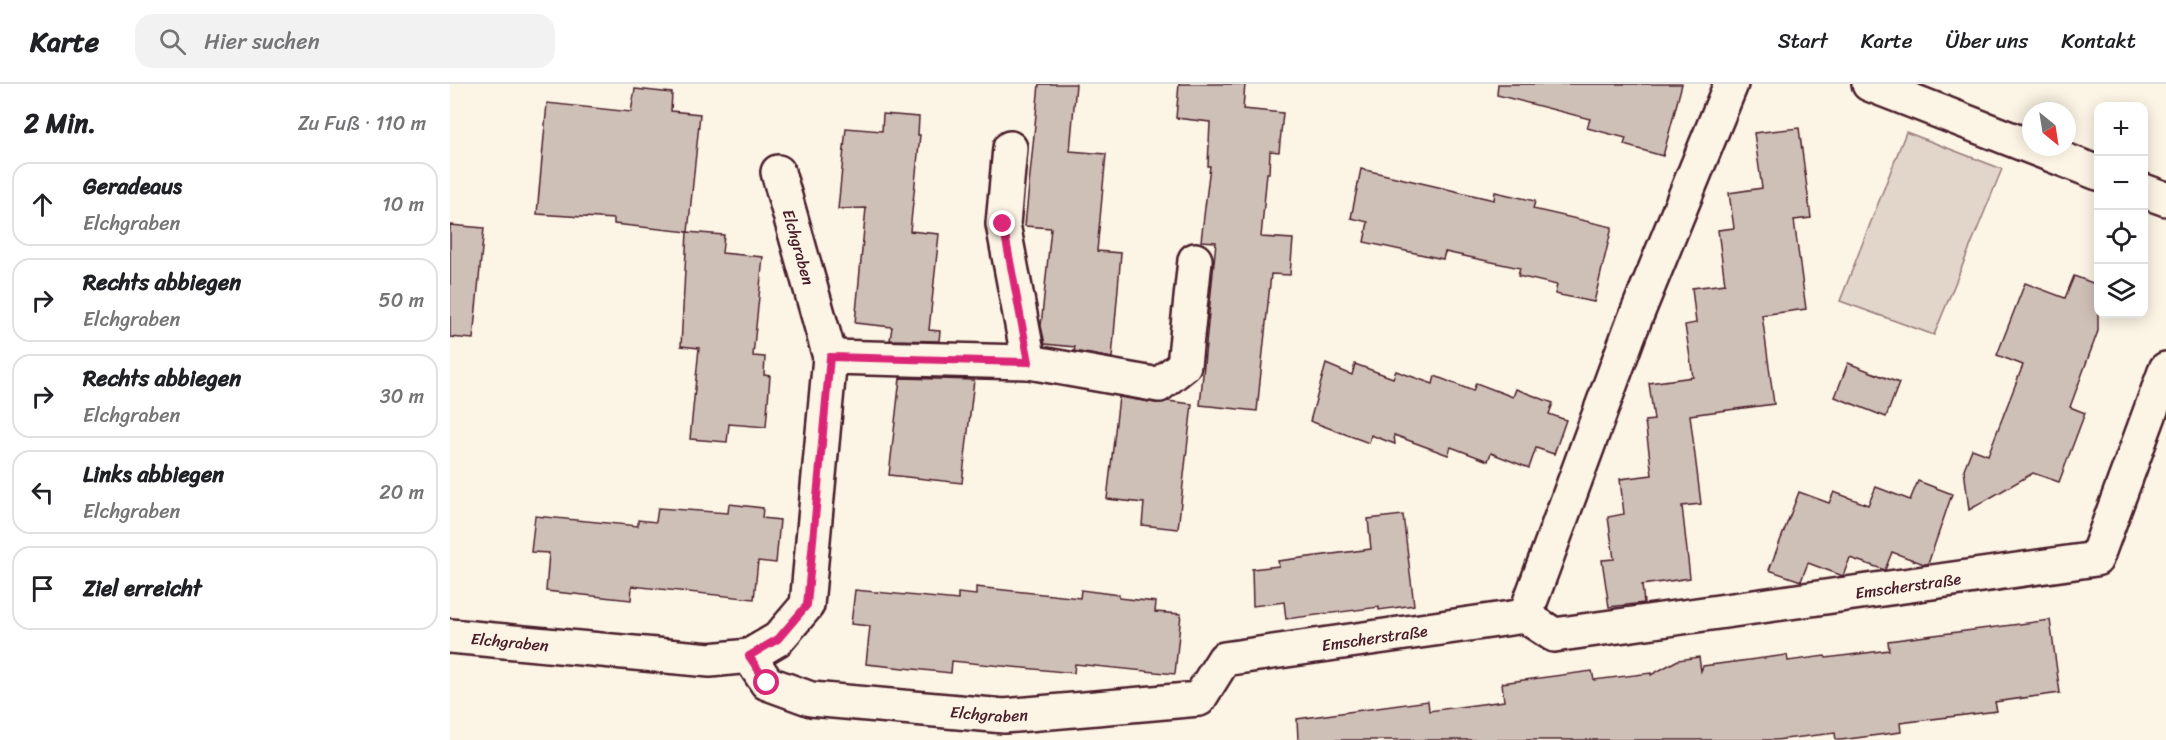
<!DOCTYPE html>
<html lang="de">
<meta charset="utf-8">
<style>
:root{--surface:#fff;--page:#f2f2f2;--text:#202124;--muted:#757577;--line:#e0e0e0}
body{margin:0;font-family:Sriracha,sans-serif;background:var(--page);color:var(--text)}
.controls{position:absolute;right:18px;top:18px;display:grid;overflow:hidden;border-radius:12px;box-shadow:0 3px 15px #0003}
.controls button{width:54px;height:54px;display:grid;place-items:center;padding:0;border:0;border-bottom:2px solid var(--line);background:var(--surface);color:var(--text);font:30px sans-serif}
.compass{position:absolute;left:1572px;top:18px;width:54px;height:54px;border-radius:50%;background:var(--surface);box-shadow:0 3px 15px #0003;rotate:150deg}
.stop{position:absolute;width:18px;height:18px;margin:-14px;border:4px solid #db2777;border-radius:50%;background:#fff}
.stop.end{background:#db2777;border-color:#fff;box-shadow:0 2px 6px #0008}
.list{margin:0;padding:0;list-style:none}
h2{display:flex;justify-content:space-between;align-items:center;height:78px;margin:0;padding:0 24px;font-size:26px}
h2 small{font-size:20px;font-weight:400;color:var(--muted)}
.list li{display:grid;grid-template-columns:39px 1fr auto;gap:18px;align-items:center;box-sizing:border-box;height:84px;margin:0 12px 12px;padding:0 12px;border:2px solid var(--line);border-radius:18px}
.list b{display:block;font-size:22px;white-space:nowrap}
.list p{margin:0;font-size:20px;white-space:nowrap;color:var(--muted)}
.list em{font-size:20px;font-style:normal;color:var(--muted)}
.icon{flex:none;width:33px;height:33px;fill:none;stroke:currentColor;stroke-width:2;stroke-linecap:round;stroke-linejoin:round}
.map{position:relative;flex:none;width:1716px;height:656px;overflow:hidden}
header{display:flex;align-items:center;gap:36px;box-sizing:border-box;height:84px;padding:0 30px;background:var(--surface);border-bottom:2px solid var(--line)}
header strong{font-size:28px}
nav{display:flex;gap:33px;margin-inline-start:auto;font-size:21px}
.search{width:420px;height:54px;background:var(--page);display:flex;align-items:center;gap:15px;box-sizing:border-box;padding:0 21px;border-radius:18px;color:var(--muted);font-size:22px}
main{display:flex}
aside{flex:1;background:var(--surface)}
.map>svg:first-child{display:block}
.green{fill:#e2d5ca;stroke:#967a7a;stroke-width:1.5}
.building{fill:#cfc0b7;stroke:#4a1f2b;stroke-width:1.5}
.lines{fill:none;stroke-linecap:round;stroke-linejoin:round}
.minor-casing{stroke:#4a1f2b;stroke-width:38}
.minor{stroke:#fcf5e5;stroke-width:33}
.route{stroke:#db2777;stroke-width:8}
.labels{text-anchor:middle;stroke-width:4.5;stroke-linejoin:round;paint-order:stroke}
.street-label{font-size:16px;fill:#4a1f2b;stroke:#fcf5e5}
</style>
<header>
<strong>Karte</strong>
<div class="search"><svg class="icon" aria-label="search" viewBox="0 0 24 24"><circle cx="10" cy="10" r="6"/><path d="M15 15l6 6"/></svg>Hier suchen</div>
<nav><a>Start</a><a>Karte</a><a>Über uns</a><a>Kontakt</a></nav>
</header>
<main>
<aside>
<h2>2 Min.<small>Zu Fuß · 110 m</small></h2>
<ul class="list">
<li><svg class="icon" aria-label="ahead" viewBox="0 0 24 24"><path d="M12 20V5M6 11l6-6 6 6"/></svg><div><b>Geradeaus</b><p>Elchgraben</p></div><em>10 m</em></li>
<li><svg class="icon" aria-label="right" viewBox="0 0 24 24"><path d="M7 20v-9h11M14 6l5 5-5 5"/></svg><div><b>Rechts abbiegen</b><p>Elchgraben</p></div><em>50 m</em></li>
<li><svg class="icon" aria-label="right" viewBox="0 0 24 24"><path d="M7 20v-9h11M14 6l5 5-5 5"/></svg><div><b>Rechts abbiegen</b><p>Elchgraben</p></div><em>30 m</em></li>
<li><svg class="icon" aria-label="left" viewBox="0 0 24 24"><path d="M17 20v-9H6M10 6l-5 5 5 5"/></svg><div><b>Links abbiegen</b><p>Elchgraben</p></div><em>20 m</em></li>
<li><svg class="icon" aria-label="arrive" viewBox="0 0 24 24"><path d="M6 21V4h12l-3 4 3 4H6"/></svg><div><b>Ziel erreicht</b></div></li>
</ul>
</aside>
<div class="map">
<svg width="1716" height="656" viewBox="0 0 1716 656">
<rect width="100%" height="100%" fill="#fcf5e5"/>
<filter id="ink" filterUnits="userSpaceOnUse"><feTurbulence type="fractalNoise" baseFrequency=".0167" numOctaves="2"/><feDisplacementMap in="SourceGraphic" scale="12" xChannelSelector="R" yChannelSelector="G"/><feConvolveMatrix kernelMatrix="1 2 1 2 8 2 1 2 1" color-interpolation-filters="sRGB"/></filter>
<g filter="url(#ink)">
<path class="green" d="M1456,48l96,37 -68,166 -94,-34z"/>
<g class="building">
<path d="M589,0h37l-6,67 36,3 -9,97 24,2 -9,105 -38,-7 1,-4 -30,-3 -4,-18 10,-98 -26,-2z"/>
<path d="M729,0h66l-2,25 40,4 -4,39 -9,-1 -1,22h-2l-6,64 32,2 -3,36 -19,-1 -14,137 -57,-6 16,-163 -15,-1 9,-75h-2l2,-44 -34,-4z"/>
<path d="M1048,0h184l-19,72 -39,-11 2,-7 -39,-10 3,-9 -93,-24z"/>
<path d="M185,5l37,4 -1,18 29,3 -12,118 -74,-8v-5l-77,-5 10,-111 84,9z"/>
<path d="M433,30l36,3 -1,18h2l-10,96 29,3 -10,96 11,1 -1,10 -49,-1 2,-13 -37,-4 11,-115 -28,1 8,-81 36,3z"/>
<path d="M1349,44l12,90 -17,2 12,89 -44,6 12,89 -84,11 11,89 -19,2 8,72 -48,7 2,18 -35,4 -7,-47 12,-1 -6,-42 16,-3 -4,-35 32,-4 -7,-54 9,-1 -5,-37 44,-6 -8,-52 11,-2 -4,-35 33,-4 -7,-54 16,-2 -5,-35 33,-5 -8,-55z"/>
<path d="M911,85l133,31 1,-8 40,9 -2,8 79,18 -18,75 -39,-8 2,-9 -39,-9 2,-8 -75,-16 -2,7 -79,-17 4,-20 -17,-4z"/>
<path d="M0,141l34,3 -11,111 -23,-2z"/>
<path d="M237,148l37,3 -2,18 41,4 -10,99 12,1 -1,18 6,1 -4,51 -37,-3 -2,18 -37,-3 9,-91 -18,-2z"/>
<path d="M1624,192l24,9v46l-28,76 15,6 -26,69 -26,-9 -64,37 -5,-41 8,-20 16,6 35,-90 -26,-10 28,-72 40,15z"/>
<path d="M1398,279l51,20 -13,34 -51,-20z"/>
<path d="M876,280l26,11 3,-11 38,14 3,-7 37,13 2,-8 38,15 3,-8 37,14 3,-8 37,14 -4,11 17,6 -12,34 -18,-6 -7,20 -38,-15 -3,8 -37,-14 -3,8 -54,-20 1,9 -24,-9 -2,8 -59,-22z"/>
<path d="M450,294l74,2 -12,103 -73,-8z"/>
<path d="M669,313l37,6 11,-2 25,3 -14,125 -36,-4 2,-22 -37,-4z"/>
<path d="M1468,397l34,13 -24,70h-4l-32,-12 -7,18 -35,-12 -7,18 -35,-13 -7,18 -32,-11 30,-78 30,11 5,-11 34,13 8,-18 34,13z"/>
<path d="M279,420l34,4 -1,10 18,2 -4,43 -18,-2 -4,38 -122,-13 -1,14 -85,-9 3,-38 -18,-1 4,-36 103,10v-6l18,2 2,-14 70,5z"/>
<path d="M953,431l11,90 -35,5v-3l-93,12 -2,-17 -31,4 -1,-37 27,-3 -1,-5 93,-12 -3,-30z"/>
<path d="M526,503l104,11 1,-8 38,5v3l37,4 -1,10 26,2 -6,60 -100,-10 -1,9 -122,-12 -1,12 -85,-9 4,-38 -19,-2 4,-34 103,10v-7l18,2z"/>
<path d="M1600,536l10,73 -65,9 2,9 -97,12 1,9 -60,8h-5l-1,-7 -59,7h-478l-1,-21 131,-18 1,10 75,-10 -2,-18 90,-12 2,9 57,-7v2l27,-15 21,-3 2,14 2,-5 84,-11 1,6 37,-5 1,2 63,-8 -1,-9z"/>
</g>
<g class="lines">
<defs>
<g id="minor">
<path d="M1419,0l229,89"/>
<path d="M1694,107l22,8"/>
<path d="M380,273l199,5 -26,-138 7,-76"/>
<path d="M579,278l130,23 25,-20 11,-105"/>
<path d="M1075,532l105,-285 101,-247"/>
<path id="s1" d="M0,552l260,24 39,-4 29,-17 29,-34 23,-248 -52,-185"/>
<path id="s2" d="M299,572l18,27 44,16 193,17 195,-17 25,-40 301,-43 29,19 542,-76 70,-190"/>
</g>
</defs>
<use href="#minor" class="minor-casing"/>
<use href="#minor" class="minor"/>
</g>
</g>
<g class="lines" filter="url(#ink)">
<path class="route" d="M317,599l-18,-27 29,-17 29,-34 23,-248 199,5 -26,-138"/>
</g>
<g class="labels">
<g class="street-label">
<text transform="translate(349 163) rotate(74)" y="6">Elchgraben</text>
<text dy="6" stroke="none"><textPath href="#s2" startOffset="1212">Emscherstraße</textPath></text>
<text dy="6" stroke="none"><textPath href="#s2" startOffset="668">Emscherstraße</textPath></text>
<text dy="6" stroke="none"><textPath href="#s1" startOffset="60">Elchgraben</textPath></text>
<text dy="6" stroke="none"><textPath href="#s2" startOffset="258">Elchgraben</textPath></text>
</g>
</g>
</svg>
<div class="controls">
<button>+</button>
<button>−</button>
<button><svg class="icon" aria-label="locate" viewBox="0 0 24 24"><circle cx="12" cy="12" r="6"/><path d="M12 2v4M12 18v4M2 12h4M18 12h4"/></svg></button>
<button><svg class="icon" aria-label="layers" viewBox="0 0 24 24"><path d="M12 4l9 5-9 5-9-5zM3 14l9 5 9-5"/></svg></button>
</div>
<svg class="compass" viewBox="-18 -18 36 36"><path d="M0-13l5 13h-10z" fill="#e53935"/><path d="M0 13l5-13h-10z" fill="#757577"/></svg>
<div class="stop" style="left:317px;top:599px"></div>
<div class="stop end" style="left:553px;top:140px"></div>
</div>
</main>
